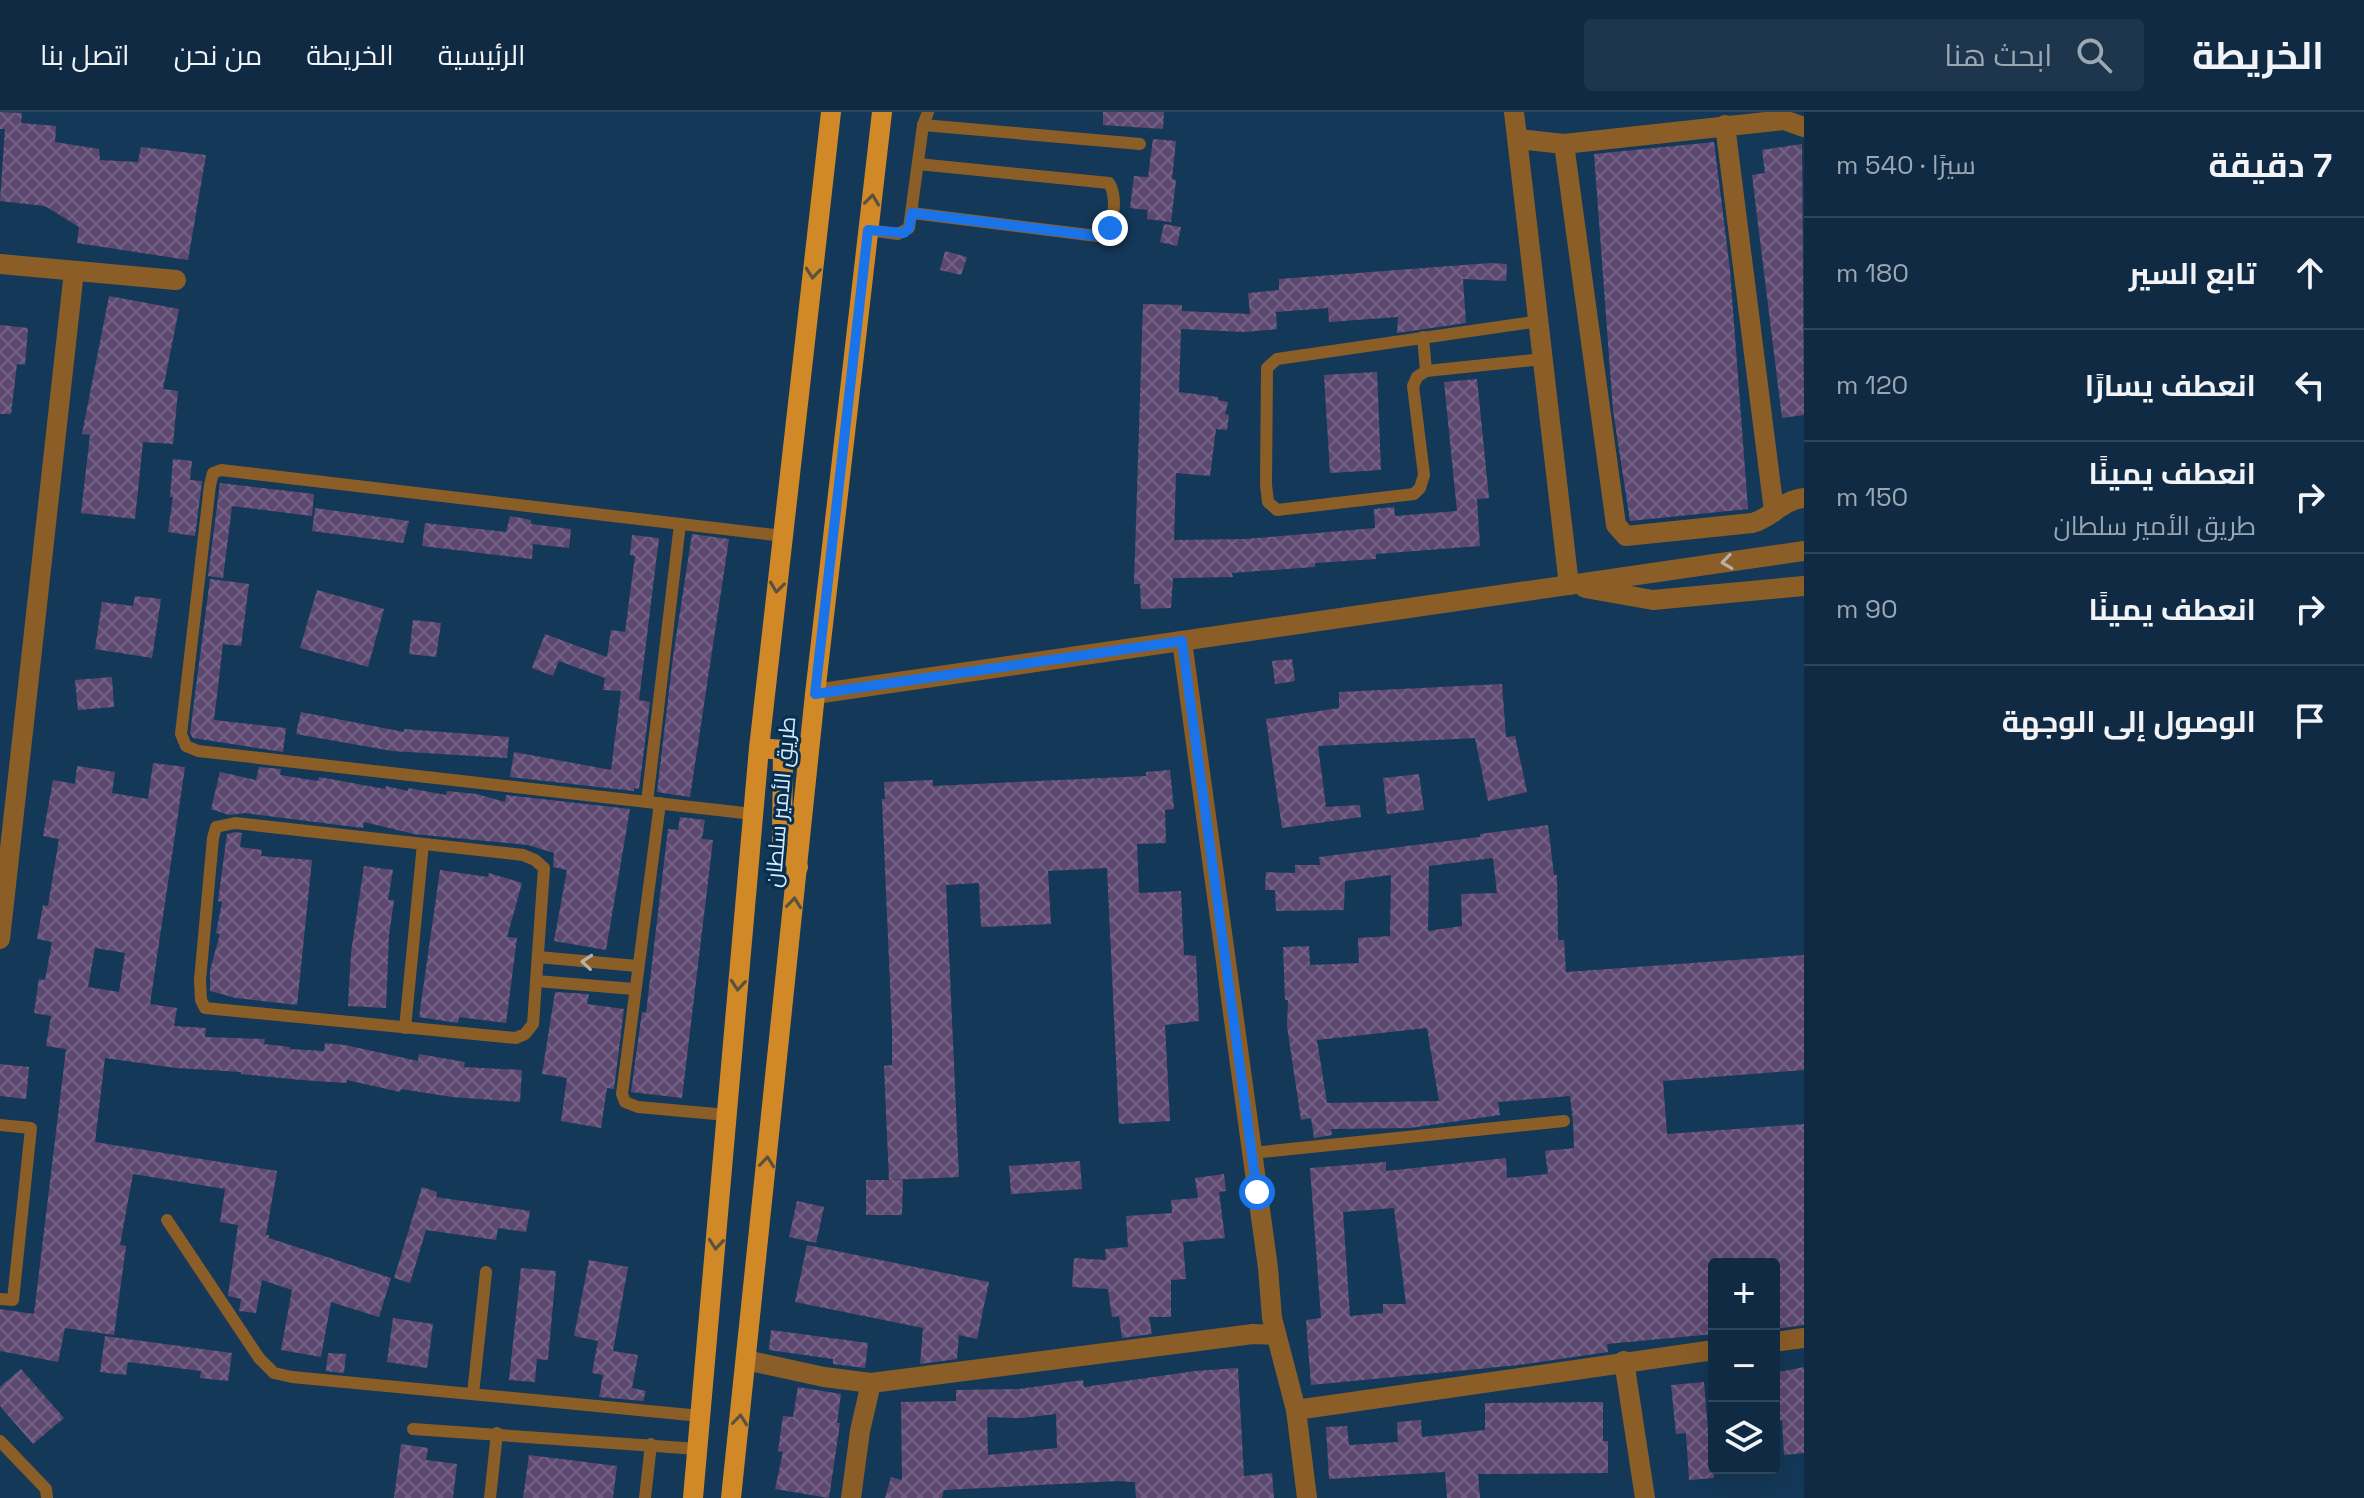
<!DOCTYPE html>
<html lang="ar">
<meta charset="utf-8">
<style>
:root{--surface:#0f2a42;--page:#1d364d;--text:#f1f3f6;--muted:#9ba7b2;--line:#2f465b}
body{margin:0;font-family:"Space Grotesk",Cairo,sans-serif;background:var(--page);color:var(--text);direction:rtl}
.controls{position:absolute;right:24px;bottom:24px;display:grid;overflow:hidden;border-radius:8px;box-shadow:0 8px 32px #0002}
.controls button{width:72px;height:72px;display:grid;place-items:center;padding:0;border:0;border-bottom:2px solid var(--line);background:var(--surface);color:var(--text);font:40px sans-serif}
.stop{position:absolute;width:24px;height:24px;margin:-18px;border:6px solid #1a73e8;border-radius:50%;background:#fff}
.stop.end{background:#1a73e8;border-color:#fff;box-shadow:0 2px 8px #0008}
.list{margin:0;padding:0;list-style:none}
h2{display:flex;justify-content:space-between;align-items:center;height:104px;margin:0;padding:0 32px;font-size:34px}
h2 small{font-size:26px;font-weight:400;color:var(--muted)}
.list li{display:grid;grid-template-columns:52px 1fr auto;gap:24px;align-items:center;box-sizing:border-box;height:112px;padding:0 32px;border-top:2px solid var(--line)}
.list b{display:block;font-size:30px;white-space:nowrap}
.list p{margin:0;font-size:26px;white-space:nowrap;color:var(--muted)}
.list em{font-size:26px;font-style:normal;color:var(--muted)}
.icon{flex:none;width:44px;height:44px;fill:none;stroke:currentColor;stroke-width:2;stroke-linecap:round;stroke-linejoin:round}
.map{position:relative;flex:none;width:1804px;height:1386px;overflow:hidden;direction:ltr}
header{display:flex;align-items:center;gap:48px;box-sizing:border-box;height:112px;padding:0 40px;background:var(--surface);border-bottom:2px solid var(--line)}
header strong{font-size:38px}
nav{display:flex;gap:44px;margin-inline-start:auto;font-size:28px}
.search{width:560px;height:72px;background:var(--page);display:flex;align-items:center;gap:20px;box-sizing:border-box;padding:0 28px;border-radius:8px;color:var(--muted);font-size:30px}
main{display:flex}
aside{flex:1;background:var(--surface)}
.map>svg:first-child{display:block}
.building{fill:url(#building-cross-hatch);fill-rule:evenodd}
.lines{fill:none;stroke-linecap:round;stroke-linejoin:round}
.service{stroke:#8b5e28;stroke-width:12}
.minor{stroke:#8b5e28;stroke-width:20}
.primary{stroke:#d18827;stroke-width:20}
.oneway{stroke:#58523e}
.oneway2{stroke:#b7b1a8}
.route{stroke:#1a73e8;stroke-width:10}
.labels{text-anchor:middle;stroke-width:6;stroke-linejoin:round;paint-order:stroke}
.street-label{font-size:22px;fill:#d5e9fd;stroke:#082e4d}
</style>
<header>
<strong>الخريطة</strong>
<div class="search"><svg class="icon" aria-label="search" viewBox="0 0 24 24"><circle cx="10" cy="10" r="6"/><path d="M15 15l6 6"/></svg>ابحث هنا</div>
<nav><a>الرئيسية</a><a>الخريطة</a><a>من نحن</a><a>اتصل بنا</a></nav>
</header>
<main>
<aside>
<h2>7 دقيقة<small>سيرًا · 540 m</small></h2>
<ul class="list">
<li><svg class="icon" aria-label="ahead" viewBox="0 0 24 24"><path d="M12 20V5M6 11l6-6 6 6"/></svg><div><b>تابع السير</b></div><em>180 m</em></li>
<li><svg class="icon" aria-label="left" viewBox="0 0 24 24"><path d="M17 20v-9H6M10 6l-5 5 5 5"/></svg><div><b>انعطف يسارًا</b></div><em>120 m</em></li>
<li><svg class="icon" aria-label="right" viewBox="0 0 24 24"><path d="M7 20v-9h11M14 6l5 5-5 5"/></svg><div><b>انعطف يمينًا</b><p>طريق الأمير سلطان</p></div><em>150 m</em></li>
<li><svg class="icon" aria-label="right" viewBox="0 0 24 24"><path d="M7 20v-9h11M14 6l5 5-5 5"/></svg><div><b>انعطف يمينًا</b></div><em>90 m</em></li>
<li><svg class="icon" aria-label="arrive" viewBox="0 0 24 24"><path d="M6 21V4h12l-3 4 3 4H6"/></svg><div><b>الوصول إلى الوجهة</b></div></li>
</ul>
</aside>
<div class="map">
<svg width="1804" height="1386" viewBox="0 0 1804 1386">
<defs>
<pattern id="building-cross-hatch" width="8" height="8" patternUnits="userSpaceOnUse" patternTransform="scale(2)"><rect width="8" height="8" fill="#5d4870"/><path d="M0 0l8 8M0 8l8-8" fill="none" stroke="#736285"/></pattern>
</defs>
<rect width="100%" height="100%" fill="#143858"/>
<g class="building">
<path d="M0,0l22,1 -1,10 35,3 -1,16 44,7 1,11 38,2 3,-15 65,8 -18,105 -111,-17 2,-16 -34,-21 -45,-5 5,-72h-5z"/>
<path d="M1103,0h61l-1,17 -60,-4z"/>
<path d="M1153,27l23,2 -4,38 4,1 -5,42 -24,-3 1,-9 -18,-2 4,-32 14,1z"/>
<path d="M1714,30l16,128 18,239 -118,12 -17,-111 -19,-256z"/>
<path d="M1802,32l2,271 -22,3 -30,-243 13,-2 -3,-23z"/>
<path d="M1164,112l17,3 -4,19 -17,-4z"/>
<path d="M945,139l22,6 -6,18 -21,-5z"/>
<path d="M1490,151l17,1 -1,17 -43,-2 3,44 -69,10 1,-16 -69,5 -1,-14 -52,4 1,17 -33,3 -63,-3 -2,63 39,5v3l10,2 -3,12 4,1 -2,15 -11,-1 -6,47 -34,-3 -2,67 71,-1 130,-11 -1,-19 20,-2 1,9 62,-5 -13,-129 33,-3 12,119 -12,1 3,47 -104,8v5l-61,4v4l-83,6 1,4 -60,1 -2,30 -30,1 -1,-25h-6l9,-280 39,1v6l68,3 -2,-21 31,-3v-11z"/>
<path d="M109,184l70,13 -16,80 15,2 -5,53 -30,-2 -8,77 -54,-6 9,-78 -8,-1z"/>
<path d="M0,213l28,3 -3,37 -8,-1 -6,50h-11z"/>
<path d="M1377,260l4,98 -51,3 -6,-98z"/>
<path d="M173,347l19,2 -2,19 12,1 -7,55 -27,-4 5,-35h-3z"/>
<path d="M220,371l94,11 -2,22 -80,-10 -9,72 -15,-2z"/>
<path d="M315,396l94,13 -6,22 -91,-12z"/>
<path d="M510,404l21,4v4l40,5 -2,19 -36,-4 -1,15 -110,-13 3,-23 81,9z"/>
<path d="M692,422l37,5 -39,258 -33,-5 16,-135z"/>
<path d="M632,423l27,3 -20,162 11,2 -11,87 -5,-1v3l-124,-14 4,-25 97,18 10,-79 -18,-1 2,-12 -46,-17 -6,15 -21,-8 13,-34 62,23 4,-27 14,2 10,-76 -5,-1z"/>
<path d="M210,467l39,5 -8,62 -18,-2 -9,76 72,8 -3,24 -90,-14 -3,-5z"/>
<path d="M317,478l67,19 -16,58 -68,-19z"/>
<path d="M135,484l26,3 -9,59 -57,-9 7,-47 31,4z"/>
<path d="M413,508l28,3 -5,34 -27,-3z"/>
<path d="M1292,547l3,22 -20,3 -3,-23z"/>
<path d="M112,565l2,30 -36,3 -3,-30z"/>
<path d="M1502,572l4,53 9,-1 12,56 -39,9 -13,-63 -157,8 8,61 34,-2 1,12 -79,11 -16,-109 73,-11v-16z"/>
<path d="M301,600l103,20v-3l105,8 -2,21 -115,-7 -96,-17z"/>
<path d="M153,651l32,4 -35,237 27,4 -3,18 32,2 -1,9 60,2 -1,5 26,3v2l34,2 1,-8 20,2 73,16 1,-7 46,8 -1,5 58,3 -2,32 -68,-5 -51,-8 -1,3 -53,-12 -1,3 -45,-3 -60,-6v-2l-65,-4 -71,-10 -10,84 182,29 -11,64h3v3l122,40 -12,39 -48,-15 -10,55 -40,-7 11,-60 -30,-10 -6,33 -17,-2 2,-12 -13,-3 10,-71 -18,-3 5,-33 -92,-15 -13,71 6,1 -12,89 -49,-7 -7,34 -58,-11v-42l34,5 32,-265 -20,-3 5,-30 -17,-3 5,-34 6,1 7,-38 -15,-3 6,-34 5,1 11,-67 -16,-3 10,-56 22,4 2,-18 38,6 -3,21 36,6zM95,836l30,5 -6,39 -31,-5z"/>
<path d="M259,655l22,2 -1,6 38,6 1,-4 66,12 1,-3 22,5v-3l38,7 1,-4 30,3 28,8 1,-7 124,14 -24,141 -52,-9 13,-71 -14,-3 1,-14 -26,-8 -114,-11 -50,-12 -1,6 -118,-15 -16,2 -18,-6 9,-37 36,8z"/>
<path d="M1170,658l4,39 -9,1 1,33 -29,1 2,49 42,-2 3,64 12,1 3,65 -34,4 5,96 -51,3 -12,-256 -59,3 3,53 -70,3 -2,-44 -33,2 13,292 -70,3 -5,-114 8,-1v-35l-10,-231h3l-1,-17 49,-2v6l213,-10v-4z"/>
<path d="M1419,662l5,36 -37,4 -4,-36z"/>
<path d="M680,705l25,3 -3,19 11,1 -31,258 -51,-6 11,-80 4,1 22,-184 10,1z"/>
<path d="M1548,713l6,50h3l1,65h6l2,32 238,-17v115l-141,11 4,53 137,-10v201l-30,4v-65h-60v70l-107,10 1,8 -89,13 -208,20 -5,-65 15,-2 -11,-150 76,-6v9l120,-13 1,20 41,-4 -3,-23 29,-3 -1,-27 -3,-25 -72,6 2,13 -90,13 -79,1 1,6 -18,3 -3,-20 -10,2 -14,-94 1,-26h-3l-2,-53 26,-1 1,19 49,-2 -1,-25 32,-2 1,-61 -46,6 -1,29 -68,1 -1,-21h-10l1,-18 29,1v-8h25l-1,-8 161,-20v-3zM1493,746l4,35 -36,1 1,32 -34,5 1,-65zM1427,916l12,73 -112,2 -10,-63zM1394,1096l12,96h-23v9l-33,3 -7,-104z"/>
<path d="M235,720l7,1 -2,14 22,3 -1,6 51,4 -15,145 -61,-7 -26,-7v-21l10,-36 -4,-1 6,-31 -4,-1 9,-67z"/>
<path d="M364,754l29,4 -5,30h6l-5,35 -3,73 -38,-2 3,-53z"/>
<path d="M440,758l48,7 1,-4 33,10 -15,54 10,1 -11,85 -47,-6 -1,6 -39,-6z"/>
<path d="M555,880l34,2 -2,10 37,5 -10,80 -7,-1 -6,40 -40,-7 6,-43 -25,-4z"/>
<path d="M0,952l29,3 -3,32 -26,-3z"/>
<path d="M1080,1049l2,28 -71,5 -2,-28z"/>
<path d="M1224,1062l2,17 -7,1 6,46 -42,4 3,37 -15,1v37h-22l3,17 -30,4 -3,-22 -7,1 -4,-28 -36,-2 2,-29 32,2 -1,-11 23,-2 -2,-31 46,-3 -1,-13 27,-2 -3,-20z"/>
<path d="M866,1068h37l-1,35h-36z"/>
<path d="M422,1075l15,5 -1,5 94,14 -4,21 -28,-4 -2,12 -70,-10 -16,53 -16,-5z"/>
<path d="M797,1089l27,6 -8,36 -27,-6z"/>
<path d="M807,1133l182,37 -12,57 -18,-4 -2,24 -37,5 3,-36 -128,-26z"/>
<path d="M589,1148l39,7 -15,84 25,4 -6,33 14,3 -3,10 -44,-4 4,-22 -11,-2 6,-32 -24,-5z"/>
<path d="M521,1156l35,3 -8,89 -11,-1 -2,23 -26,-2z"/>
<path d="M393,1206l40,6 -6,44 -40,-6z"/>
<path d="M771,1218l97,13 -3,25 -32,-4v-5l-64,-9z"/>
<path d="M105,1224l127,17 -4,28 -28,-3 1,-7 -73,-9 -2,13 -26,-3z"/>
<path d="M328,1241l18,1 -2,19 -18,-2z"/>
<path d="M1804,1255v86l-20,2 -2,-35 -8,2v-49z"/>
<path d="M1238,1256l6,108 28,-3 2,25h-138l-1,-16 -18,-1 -173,9 -2,8h-57l6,-21 11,3 -1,-78 55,-1v-11l63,-1 64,-9 1,7 111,-16zM1056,1302l1,34 -69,7 -1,-38 35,1z"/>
<path d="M21,1257l43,49 -31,26 -33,-38v-19z"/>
<path d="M1704,1270l5,61h5v35l-25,2 -3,-47 -10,1 -5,-49z"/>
<path d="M798,1275l43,7 -4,29h3l-11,75 -54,-9 8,-37 -5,-1 5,-35 10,1z"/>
<path d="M1603,1290v39h5v32l-130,1 2,24h-33l-2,-26 -116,7 -3,-52 21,-1 2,19 49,-3 -1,-20 24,-2 1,17 63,-7v-27z"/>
<path d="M401,1332l27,4 -2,12 31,4 -4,34h-59z"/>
<path d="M529,1343l88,11 -4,32h-90z"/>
</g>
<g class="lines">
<g class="service">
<path d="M923,13l217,19"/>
<path d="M912,101l185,23c18,-6 21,-39 12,-53l-191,-19"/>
<path d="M868,118l30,4 11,-6 14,-103 5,-13"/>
<path d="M1540,209l-263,38 -10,9 -1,117 2,17 9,8 137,-16 6,-6 4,-13 -11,-89 4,-9 9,-6 118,-12"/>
<path d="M1423,225l3,34"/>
<path d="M647,690l33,-278"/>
<path d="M660,691l-38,291 3,8 13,5 89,8"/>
<path d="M753,702l-555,-63 -12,-5 -5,-12 29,-249 3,-12 8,-3 562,66"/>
<path d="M235,711l288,32 12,5 9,8 -11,156 -8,10 -9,4 -311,-30 -4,-8 -1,-20 13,-142 3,-11z"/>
<path d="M538,845l99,9"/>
<path d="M536,869l98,8"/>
<path d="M405,916l18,-184"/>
<path d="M0,1013l31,3 -18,172 -13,-1"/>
<path d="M1252,1041l312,-32"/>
<path d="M167,1108l92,138 15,15 18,4 409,39"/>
<path d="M473,1282l13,-122"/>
<path d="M413,1317l285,20"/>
<path d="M0,1329l46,48 1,9"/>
<path d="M490,1386l7,-65"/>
<path d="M645,1386l6,-54"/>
</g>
<g class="minor">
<path d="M1514,0l55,473"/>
<path d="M1725,13l49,386"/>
<path d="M1518,27l46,5 220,-24 20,7"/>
<path d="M1564,32l52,381 10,11 126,-13c20,-5 30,-23 52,-25"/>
<path d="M0,152l176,16"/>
<path d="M1585,476l68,12 151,-14"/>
<path d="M1182,529l86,627 4,50 24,92 11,88"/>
<path d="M815,582l989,-143"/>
<path d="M0,827l74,-668"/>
<path d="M1774,1230l30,-4"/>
<path d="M746,1248l78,17 47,6"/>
<path d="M1624,1249l21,137"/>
<path d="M1296,1298l418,-60"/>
<path d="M851,1386l9,-67 11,-48 382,-49 23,1"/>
</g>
<g class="primary">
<path d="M759,636l24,2 -1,91 16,26"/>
<path d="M693,1386l66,-750 72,-636"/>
<path d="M731,1386l84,-804 67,-582"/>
</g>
</g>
<defs><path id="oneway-chevron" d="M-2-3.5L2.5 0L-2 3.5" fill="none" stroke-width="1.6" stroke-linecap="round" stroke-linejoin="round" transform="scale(2)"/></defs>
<g class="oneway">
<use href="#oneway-chevron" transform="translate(872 88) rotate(-83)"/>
<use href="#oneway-chevron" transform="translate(813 161) rotate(96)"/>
<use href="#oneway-chevron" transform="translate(777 475) rotate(97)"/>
<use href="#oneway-chevron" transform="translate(794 791) rotate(-84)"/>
<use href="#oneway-chevron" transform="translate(738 873) rotate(95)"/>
<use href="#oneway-chevron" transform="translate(767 1050) rotate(-84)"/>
<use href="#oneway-chevron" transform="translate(716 1132) rotate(95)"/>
<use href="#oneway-chevron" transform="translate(740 1308) rotate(-84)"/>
</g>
<g class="oneway2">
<use href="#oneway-chevron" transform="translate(1727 450) rotate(172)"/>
<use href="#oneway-chevron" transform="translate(587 850) rotate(-175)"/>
</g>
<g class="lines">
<path class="route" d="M1110,116l-5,6 -8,2 -185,-23 -3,15 -5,5 -36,-3 -53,464 367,-53 75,551"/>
</g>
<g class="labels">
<g class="street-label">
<text transform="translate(780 690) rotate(-85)" y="8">طريق الأمير سلطان</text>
</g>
</g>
</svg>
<div class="controls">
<button>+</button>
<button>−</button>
<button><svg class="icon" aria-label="layers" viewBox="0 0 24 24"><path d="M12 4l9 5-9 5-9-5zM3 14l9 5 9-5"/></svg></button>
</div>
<div class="stop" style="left:1257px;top:1080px"></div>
<div class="stop end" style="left:1110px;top:116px"></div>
</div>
</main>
